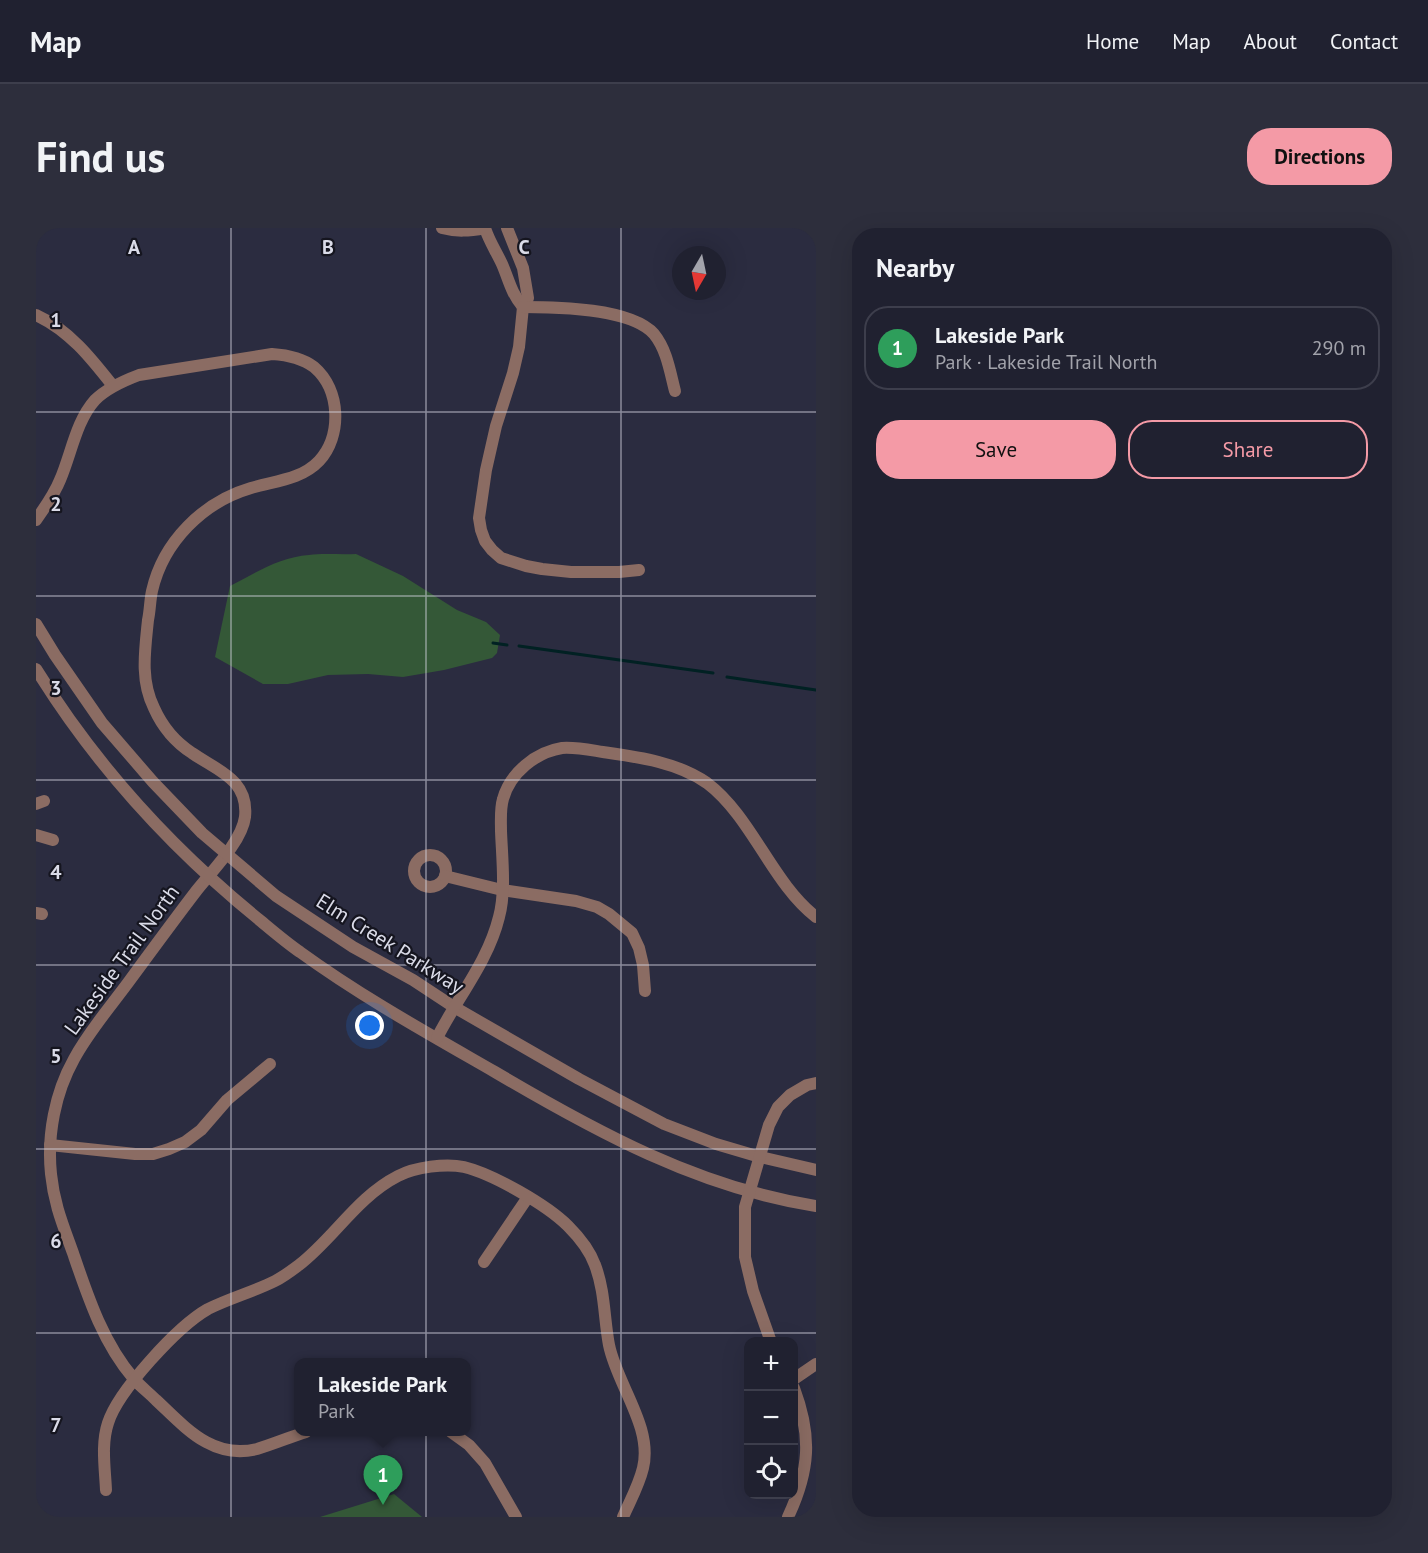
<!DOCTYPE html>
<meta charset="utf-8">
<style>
:root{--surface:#202130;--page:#2d2e3c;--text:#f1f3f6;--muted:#a2a3ab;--line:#3d3e4c;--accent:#f49aa6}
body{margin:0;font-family:"PT Sans",sans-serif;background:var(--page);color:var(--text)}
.controls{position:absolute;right:18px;bottom:18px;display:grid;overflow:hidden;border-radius:12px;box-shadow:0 6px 24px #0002}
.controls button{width:54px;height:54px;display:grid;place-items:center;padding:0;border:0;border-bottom:2px solid var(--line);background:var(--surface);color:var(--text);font:30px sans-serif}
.compass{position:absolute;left:636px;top:18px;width:54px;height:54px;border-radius:50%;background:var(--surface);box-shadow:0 6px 24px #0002;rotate:189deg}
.you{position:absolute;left:334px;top:798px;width:21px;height:21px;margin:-15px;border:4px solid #fff;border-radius:50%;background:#1a73e8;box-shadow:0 0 0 9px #1a73e833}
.badge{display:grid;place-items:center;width:39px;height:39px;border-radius:50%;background:var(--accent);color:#fff;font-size:20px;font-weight:700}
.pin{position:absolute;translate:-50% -50px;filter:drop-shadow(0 2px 3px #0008)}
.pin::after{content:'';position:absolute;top:32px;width:21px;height:18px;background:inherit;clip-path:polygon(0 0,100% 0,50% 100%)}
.popup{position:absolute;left:258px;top:1130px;width:177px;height:78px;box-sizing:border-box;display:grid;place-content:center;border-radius:12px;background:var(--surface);filter:drop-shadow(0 2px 4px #0005);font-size:20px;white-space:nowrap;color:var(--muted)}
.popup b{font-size:22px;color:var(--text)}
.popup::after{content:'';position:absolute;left:50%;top:100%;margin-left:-12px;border:12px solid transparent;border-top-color:var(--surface)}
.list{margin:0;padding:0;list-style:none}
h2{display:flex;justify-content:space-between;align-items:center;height:78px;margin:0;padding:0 24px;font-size:26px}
h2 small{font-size:20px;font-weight:400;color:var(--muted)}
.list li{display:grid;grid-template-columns:39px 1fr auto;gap:18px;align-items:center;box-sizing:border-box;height:84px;margin:0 12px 12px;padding:0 12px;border:2px solid var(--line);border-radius:24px}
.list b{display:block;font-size:22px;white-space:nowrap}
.list p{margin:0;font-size:20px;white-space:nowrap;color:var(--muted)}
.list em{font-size:20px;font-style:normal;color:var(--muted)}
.actions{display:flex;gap:12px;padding:18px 24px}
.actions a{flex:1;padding:14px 0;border:2px solid var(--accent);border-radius:24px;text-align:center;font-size:21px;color:var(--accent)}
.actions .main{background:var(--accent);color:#111}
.icon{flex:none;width:33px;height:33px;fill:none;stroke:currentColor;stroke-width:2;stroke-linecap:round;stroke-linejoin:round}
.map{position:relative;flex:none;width:780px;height:1289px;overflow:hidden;border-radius:24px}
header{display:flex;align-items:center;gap:36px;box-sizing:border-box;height:84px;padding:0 30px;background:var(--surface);border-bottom:2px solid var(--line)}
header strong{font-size:28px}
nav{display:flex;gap:33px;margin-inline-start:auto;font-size:21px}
.intro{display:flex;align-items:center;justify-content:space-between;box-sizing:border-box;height:144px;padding:0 36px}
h1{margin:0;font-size:42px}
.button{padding:15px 27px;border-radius:24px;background:var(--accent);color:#111;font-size:21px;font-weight:700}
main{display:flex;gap:36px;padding:0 36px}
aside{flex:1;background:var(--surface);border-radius:24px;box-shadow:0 6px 24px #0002}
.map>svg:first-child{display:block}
.green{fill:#345837}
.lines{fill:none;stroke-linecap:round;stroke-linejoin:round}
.stream{stroke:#012123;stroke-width:3}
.minor{stroke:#8b6c63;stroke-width:12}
.grid{fill:none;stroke:#dadbe8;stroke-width:1.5;stroke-opacity:0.55}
.labels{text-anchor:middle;stroke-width:4.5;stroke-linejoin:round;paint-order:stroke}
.street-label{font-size:21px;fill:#dadbe8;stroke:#15151f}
.grid-label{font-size:20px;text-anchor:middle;font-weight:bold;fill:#dadbe8;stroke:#15151f;stroke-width:4.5;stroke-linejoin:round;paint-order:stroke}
</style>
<header>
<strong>Map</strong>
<nav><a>Home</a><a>Map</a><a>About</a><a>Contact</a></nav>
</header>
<div class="intro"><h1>Find us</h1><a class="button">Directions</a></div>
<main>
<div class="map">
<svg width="780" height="1289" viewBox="0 0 780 1289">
<rect width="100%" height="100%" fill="#2b2c40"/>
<g class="green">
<path d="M320,326l47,22 54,34 29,12 14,13 -3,18 -5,5 -48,12 -41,7 -35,-3 -40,1 -40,9h-25l-48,-27 15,-71c25,-13 50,-29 79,-31 15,-2 31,0 47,-1z"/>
<path d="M358,1266l28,23h-102z"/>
</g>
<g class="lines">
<g class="stream">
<path d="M457,415l14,2"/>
<path d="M483,418l194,27"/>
<path d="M691,449l89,13"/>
</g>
<g class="minor">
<path d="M406,0c15,4 27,3 43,0"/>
<path d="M449,0c4,13 11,23 17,36 7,16 9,29 21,43"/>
<path d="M471,0l16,40 5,30 -5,9 -4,40 -6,26 -17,53 -10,44 -7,48 2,12 4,11 7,9 9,8 25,8 16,3 29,3h48l20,-2"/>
<path d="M487,79c34,0 108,1 131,27 13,16 16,38 21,57"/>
<path d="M0,87c33,15 55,43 77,71"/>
<path d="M0,292c9,-13 18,-25 24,-40 11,-25 16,-59 35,-80 12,-12 28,-19 44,-25l133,-21c15,1 30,4 42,13 27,23 28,69 5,94 -18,19 -45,20 -68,27 -48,14 -88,54 -99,103 -2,9 -2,20 -4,29 -3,30 -8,60 6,88 8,18 21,34 38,45 24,17 57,26 53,64 -3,24 -33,54 -48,73 -23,30 -45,60 -67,90 -19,26 -41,51 -56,79 -19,34 -27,76 -23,115 3,30 12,51 22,79 15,44 30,90 61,126 6,7 15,14 22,21 29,27 56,60 101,49 17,-5 33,-12 49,-17"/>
<path d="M0,396l19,31 47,68 51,59 49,51 74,63 77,51 60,33 41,27 125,72 85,45 52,20 44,13 56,13"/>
<path d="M0,441c60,97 137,181 226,253 12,10 25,21 38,30 62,45 129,82 195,120 100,59 204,116 321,134"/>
<path d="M0,576l8,-3"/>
<path d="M0,607l17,5"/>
<circle cx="394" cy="643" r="16"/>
<path d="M409,648l57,14 74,11 21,6 12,7 23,19 7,15 4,17 2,26"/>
<path d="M0,685l6,1"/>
<path d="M401,810c20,-40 51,-76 62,-121 7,-26 3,-59 2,-86 0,-10 -1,-22 2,-32 7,-26 33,-47 59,-51 14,-1 28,2 41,4 35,5 74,10 104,31 45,34 65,100 109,134"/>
<path d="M14,917l85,9h18l16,-5 16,-7 16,-12 26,-30 43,-36"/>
<path d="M448,1034l44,-65"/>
<path d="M735,1114l-18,-51 -8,-34v-50l24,-82 9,-18 12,-12 17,-10 9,-2"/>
<path d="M758,1151l22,-15"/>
<path d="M415,1204l18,13 16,18 31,54"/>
<path d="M70,1262c-1,-22 -5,-46 2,-67 10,-32 70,-97 100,-114 22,-11 45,-17 67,-28 8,-4 16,-10 24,-16 35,-27 58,-68 99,-89 17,-9 48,-13 66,-9 29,7 83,38 104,59 10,10 22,25 27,39 10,26 9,54 14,80 8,40 44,82 34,123 -4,17 -13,33 -20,49"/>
<path d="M752,1289c22,-47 24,-81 6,-129"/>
</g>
</g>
<path class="grid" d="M195,0v1289M390,0v1289M585,0v1289M0,184h780M0,368h780M0,552h780M0,737h780M0,921h780M0,1105h780"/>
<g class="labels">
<g class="street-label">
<text transform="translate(354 716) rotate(32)" y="7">Elm Creek Parkway</text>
<text transform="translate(86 732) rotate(-54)" y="7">Lakeside Trail North</text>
</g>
</g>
<g class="grid-label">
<text x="98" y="26">A</text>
<text x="292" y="26">B</text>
<text x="488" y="26">C</text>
<text x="20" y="99">1</text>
<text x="20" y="283">2</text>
<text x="20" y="467">3</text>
<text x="20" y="651">4</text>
<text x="20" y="835">5</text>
<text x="20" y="1020">6</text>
<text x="20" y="1204">7</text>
</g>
</svg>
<div class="controls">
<button>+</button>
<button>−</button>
<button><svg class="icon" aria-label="locate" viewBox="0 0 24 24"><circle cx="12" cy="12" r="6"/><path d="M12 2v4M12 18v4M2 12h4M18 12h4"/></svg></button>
</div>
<svg class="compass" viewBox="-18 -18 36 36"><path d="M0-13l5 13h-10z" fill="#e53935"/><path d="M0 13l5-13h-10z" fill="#a2a3ab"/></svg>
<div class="you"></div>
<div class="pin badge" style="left:347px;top:1277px;background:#2e9e5b">1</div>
<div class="popup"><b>Lakeside Park</b>Park</div>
</div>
<aside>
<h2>Nearby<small></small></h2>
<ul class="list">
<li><span class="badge" style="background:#2e9e5b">1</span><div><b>Lakeside Park</b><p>Park · Lakeside Trail North</p></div><em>290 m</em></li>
</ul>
<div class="actions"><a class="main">Save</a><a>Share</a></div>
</aside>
</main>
